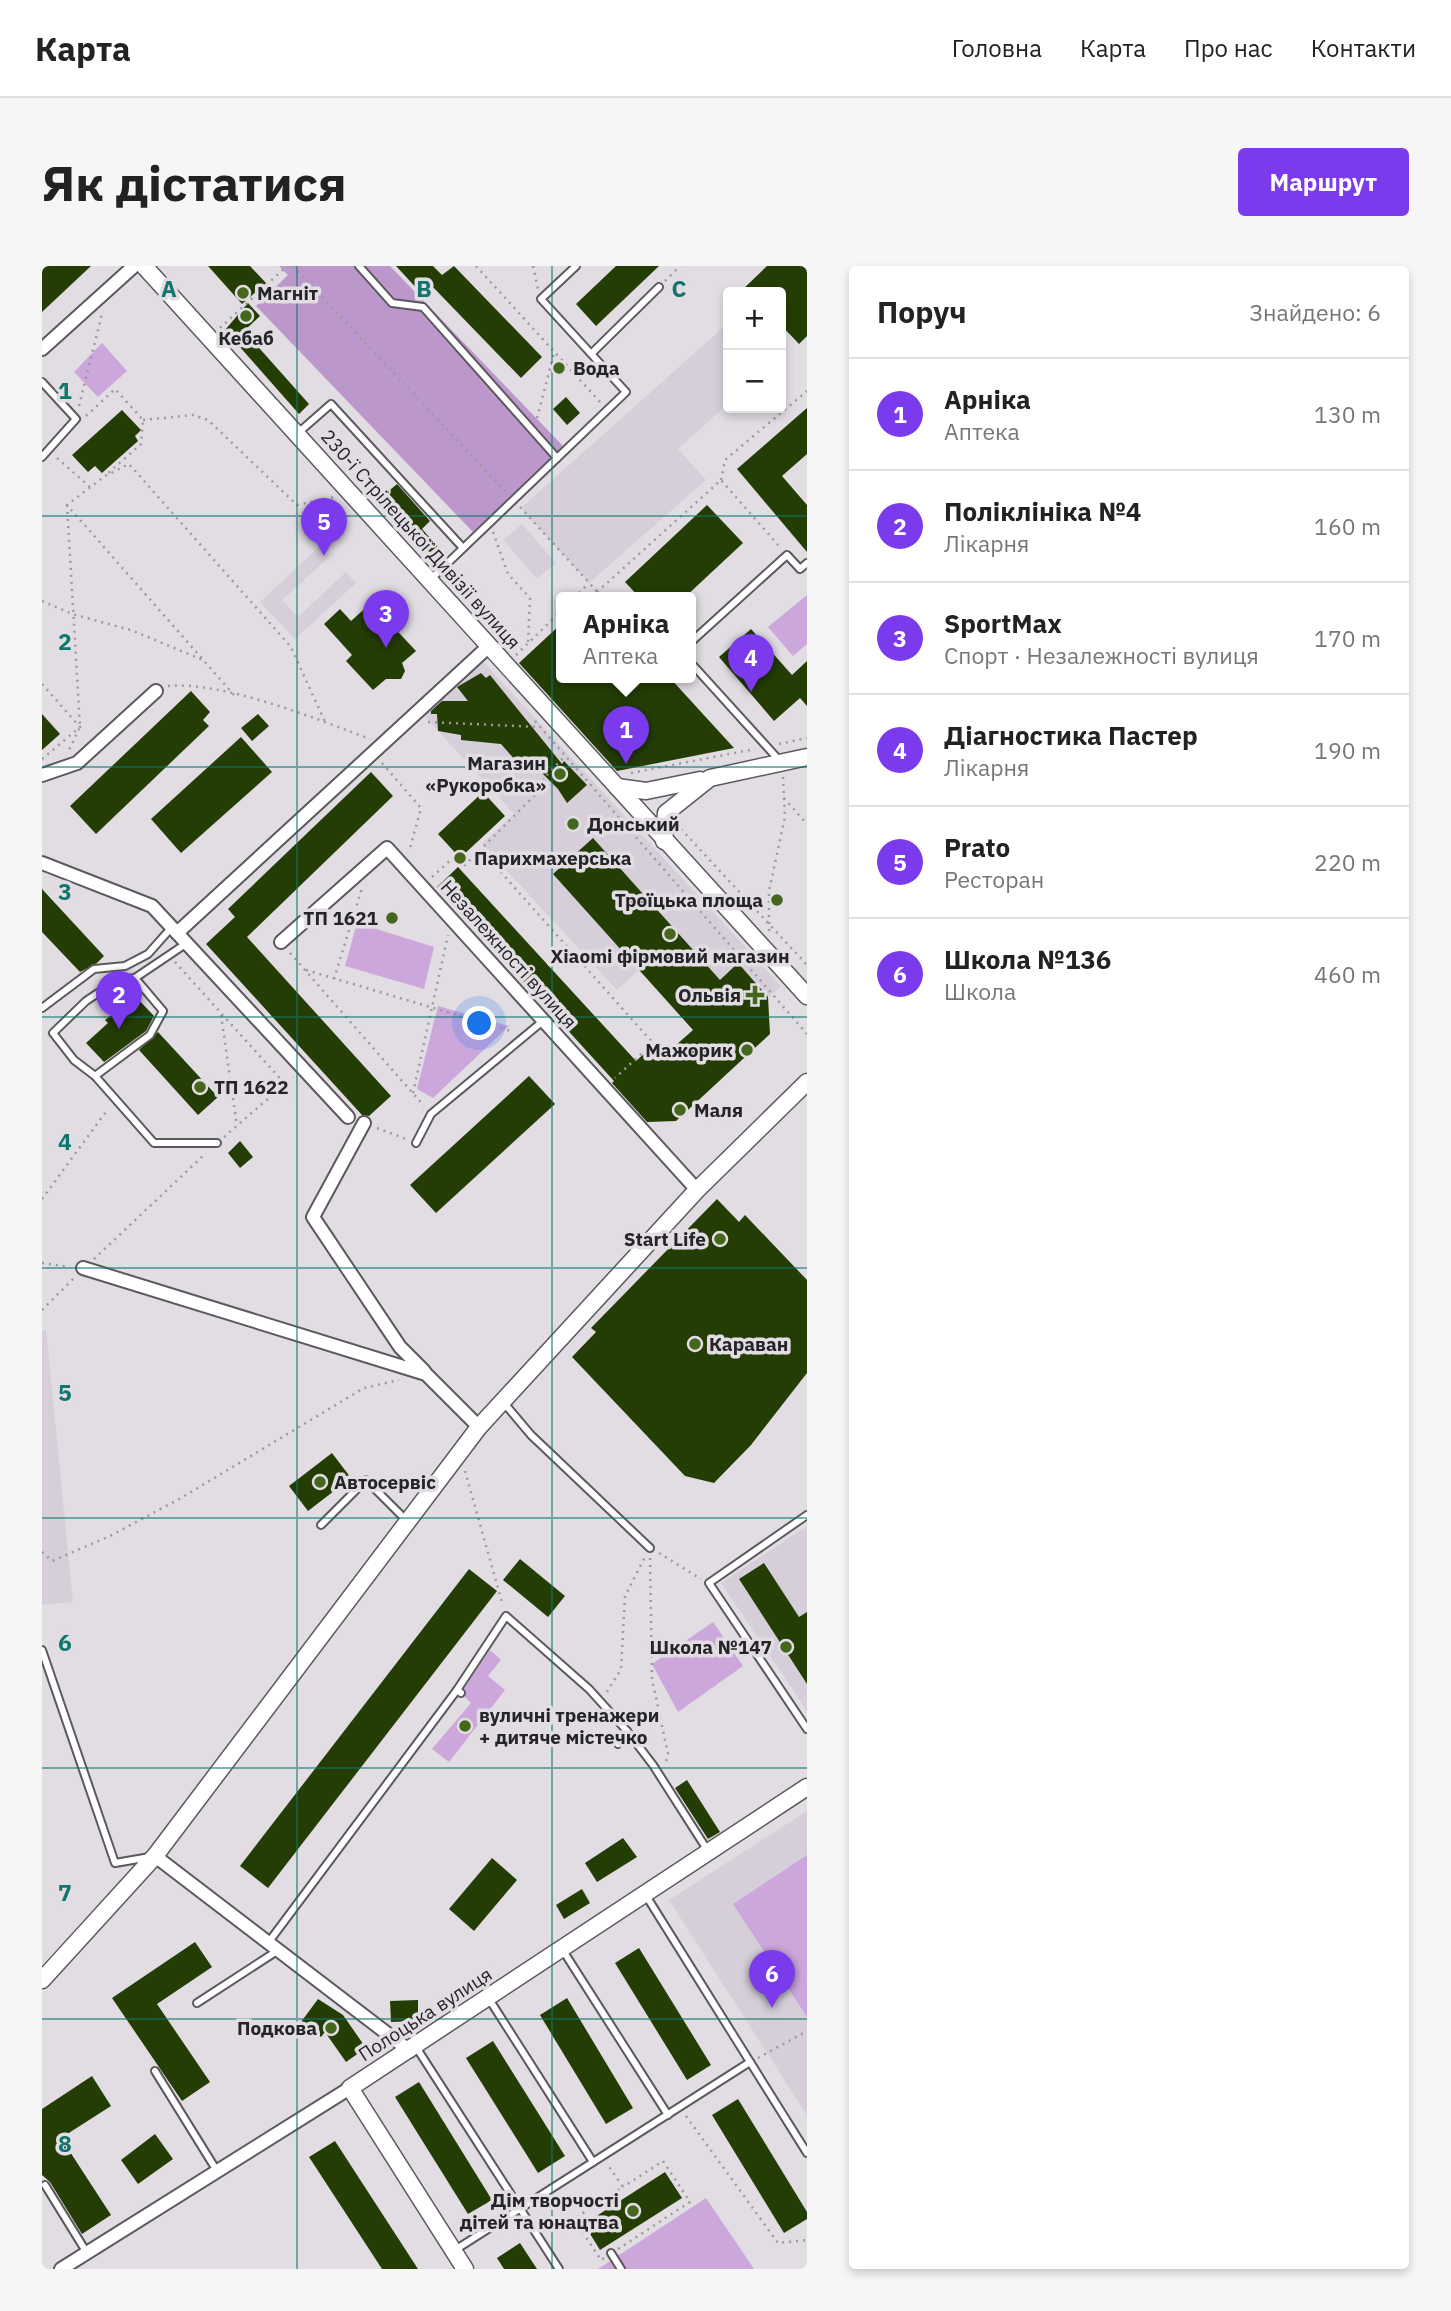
<!DOCTYPE html>
<html lang="uk">
<meta charset="utf-8">
<style>
:root{--surface:#fff;--page:#f6f6f6;--text:#222;--muted:#767676;--line:#e0e0e0;--accent:#7c3aed}
body{margin:0;font-family:"IBM Plex Sans",sans-serif;background:var(--page);color:var(--text)}
.controls{position:absolute;right:21px;top:21px;display:grid;overflow:hidden;border-radius:7px;box-shadow:0 4px 10px #0003}
.controls button{width:63px;height:63px;display:grid;place-items:center;padding:0;border:0;border-bottom:2px solid var(--line);background:var(--surface);color:var(--text);font:35px sans-serif}
.you{position:absolute;left:438px;top:758px;width:24px;height:24px;margin:-18px;border:5px solid #fff;border-radius:50%;background:#1a73e8;box-shadow:0 0 0 10px #1a73e833}
.badge{display:grid;place-items:center;width:46px;height:46px;border-radius:50%;background:var(--accent);color:#fff;font-size:23px;font-weight:700}
.pin{position:absolute;translate:-50% -58px;filter:drop-shadow(0 2px 4px #0008)}
.pin::after{content:'';position:absolute;top:37px;width:24px;height:21px;background:inherit;clip-path:polygon(0 0,100% 0,50% 100%)}
.popup{position:absolute;left:514px;top:326px;width:140px;height:91px;box-sizing:border-box;display:grid;place-content:center;border-radius:7px;background:var(--surface);filter:drop-shadow(0 2px 5px #0005);font-size:23px;white-space:nowrap;color:var(--muted)}
.popup b{font-size:26px;color:var(--text)}
.popup::after{content:'';position:absolute;left:50%;top:100%;margin-left:-14px;border:14px solid transparent;border-top-color:var(--surface)}
.list{margin:0;padding:0;list-style:none}
h2{display:flex;justify-content:space-between;align-items:center;height:91px;margin:0;padding:0 28px;font-size:30px}
h2 small{font-size:23px;font-weight:400;color:var(--muted)}
.list li{display:grid;grid-template-columns:46px 1fr auto;gap:21px;align-items:center;box-sizing:border-box;height:112px;padding:0 28px;border-top:2px solid var(--line)}
.list b{display:block;font-size:26px;white-space:nowrap}
.list p{margin:0;font-size:23px;white-space:nowrap;color:var(--muted)}
.list em{font-size:23px;font-style:normal;color:var(--muted)}
.map{position:relative;flex:none;width:765px;height:2003px;overflow:hidden;border-radius:7px}
header{display:flex;align-items:center;gap:42px;box-sizing:border-box;height:98px;padding:0 35px;background:var(--surface);border-bottom:2px solid var(--line)}
header strong{font-size:33px}
nav{display:flex;gap:38px;margin-inline-start:auto;font-size:24px}
.intro{display:flex;align-items:center;justify-content:space-between;box-sizing:border-box;height:168px;padding:0 42px}
h1{margin:0;font-size:49px}
.button{padding:18px 32px;border-radius:7px;background:var(--accent);color:#fff;font-size:24px;font-weight:700}
main{display:flex;gap:42px;padding:0 42px}
aside{flex:1;background:var(--surface);border-radius:7px;box-shadow:0 4px 10px #0003}
.map>svg:first-child{display:block}
.built{fill:#d6cfda}
.green{fill:#cca7dc}
.forest{fill:#bc97cb}
.building{fill:#243d05}
.lines{fill:none;stroke-linecap:round;stroke-linejoin:round}
.service-casing{stroke:#5c595e;stroke-width:10}
.minor-casing{stroke:#5c595e;stroke-width:16}
.tertiary-casing{stroke:#5c595e;stroke-width:19}
.path{stroke:#9d9a9e;stroke-width:2.5;stroke-dasharray:2 5;stroke-linecap:butt}
.service{stroke:#fff;stroke-width:6}
.minor{stroke:#fff;stroke-width:12}
.tertiary{stroke:#fff;stroke-width:16}
.grid{fill:none;stroke:#0f766e;stroke-width:2;stroke-opacity:0.55}
.poi-dot{fill:#44661d;stroke:#e1dde3;stroke-width:2.5}
.labels{text-anchor:middle;stroke-width:7;stroke-linejoin:round;paint-order:stroke}
.poi-label{font-size:19px;font-weight:bold;fill:#252426;stroke:#e1dde3;text-anchor:start}
.street-label{font-size:19px;fill:#252426;stroke:#e1dde3}
.grid-label{font-size:23px;text-anchor:middle;font-weight:bold;fill:#0f766e;stroke:#e1dde3;stroke-width:7;stroke-linejoin:round;paint-order:stroke}
</style>
<header>
<strong>Карта</strong>
<nav><a>Головна</a><a>Карта</a><a>Про нас</a><a>Контакти</a></nav>
</header>
<div class="intro"><h1>Як дістатися</h1><a class="button">Маршрут</a></div>
<main>
<div class="map">
<svg width="765" height="2003" viewBox="0 0 765 2003">
<rect width="100%" height="100%" fill="#e1dde3"/>
<g class="built">
<path d="M686,57v81l-50,45 28,31 -117,103 -68,-75z"/>
<path d="M480,258l34,39 -19,16 -34,-39z"/>
<path d="M278,280l10,10 -48,44 16,17 48,-45 10,11 -61,56 -35,-37z"/>
<path d="M436,390l303,330 -34,31 -73,-80 -57,53 -135,-146 32,-30 -95,-104z"/>
<path d="M4,1063l27,273 -31,3v-273z"/>
<path d="M765,1260v185l-86,-128z"/>
<path d="M765,1545v304l-138,-215z"/>
</g>
<g class="green">
<path d="M60,77l25,28 -29,26 -24,-25z"/>
<path d="M765,329v49l-14,12 -25,-29z"/>
<path d="M315,657l77,24 -10,42 -79,-23z"/>
<path d="M396,740l71,20 -76,72 -16,-9z"/>
<path d="M671,1356l30,44 -65,46 -26,-48z"/>
<path d="M448,1384l11,10 -13,16 17,14 -56,72 -17,-13 39,-46 -10,-10z"/>
<path d="M765,1589v162l-74,-113z"/>
<path d="M664,1932l48,71h-156z"/>
</g>
<path class="forest" d="M237,0h111l173,180 -90,86 -217,-226 32,-31z"/>
<g class="building">
<path d="M0,0h49l-49,46z"/>
<path d="M166,0h42l16,17 -24,21z"/>
<path d="M354,0h37l9,9 12,-9 88,91 -21,21 -91,-94 -9,9z"/>
<path d="M574,0h43l-63,60 -20,-22z"/>
<path d="M725,0h40v70l-8,8 -18,-19v-33h-41z"/>
<path d="M206,37l12,13 -16,15 65,73 -10,10 -74,-84z"/>
<path d="M524,131l14,16 -13,12 -14,-16z"/>
<path d="M765,142v46l-25,22 25,29v47l-70,-83z"/>
<path d="M80,144l19,20 -6,6 3,5 -36,32 -7,-7 -7,6 -16,-17z"/>
<path d="M355,218l33,37 -8,8 20,22 -9,9 -55,-60z"/>
<path d="M665,239l36,38 -59,55h-44l-15,-16z"/>
<path d="M329,337l45,48 -14,12 3,8 -4,8h-15l-13,11 -27,-29 6,-6 -28,-31 16,-15 11,12z"/>
<path d="M519,358v54h109l64,70 -117,23 -98,-108z"/>
<path d="M709,363l41,46 15,-14v45l-7,-8 -26,23 -55,-64z"/>
<path d="M439,407l5,5 4,-3 72,89 2,-3 23,24 -20,18 -9,-14 -33,-33 -8,6 -16,-18 -40,-4v-5l-23,-4 -1,-17h-6v-3l11,-10h26l-11,-14z"/>
<path d="M149,425l19,21 -7,8 6,6 -113,108 -26,-28z"/>
<path d="M0,448l18,20 -18,16z"/>
<path d="M216,448l11,12 -17,15 -11,-13z"/>
<path d="M199,471l31,35 -91,81 -30,-34z"/>
<path d="M329,506l22,24 -146,141 144,159 -22,20 -7,-1 -156,-171 29,-27 -7,-8z"/>
<path d="M441,526l22,24 -45,42 -22,-24z"/>
<path d="M551,572l127,142 18,-17 30,34 2,37 -94,87 -29,1 -35,-39 2,-2 -177,-194 21,-20 178,194 11,-10 11,10 35,-31 -140,-156z"/>
<path d="M0,623l62,67 -7,7 -17,9 -38,-40z"/>
<path d="M94,731l18,19 -8,15 -42,31 -18,-19 22,-20 -3,-3z"/>
<path d="M116,766l60,65 -20,18 -59,-65z"/>
<path d="M487,810l26,28 -119,109 -26,-28z"/>
<path d="M198,875l13,16 -13,11 -12,-15z"/>
<path d="M675,933l22,23 6,-7 62,65v93l-56,72 -37,38 -29,-7 -113,-119 24,-25 -5,-4z"/>
<path d="M290,1187l19,25 -43,33 -19,-25z"/>
<path d="M478,1293l45,37 -17,21 -45,-37z"/>
<path d="M722,1297l35,54 8,-5v72l-68,-105z"/>
<path d="M427,1303l28,22 -229,297 -28,-22z"/>
<path d="M645,1514l33,52 -12,7 -33,-51z"/>
<path d="M581,1572l14,19 -40,25 -12,-19z"/>
<path d="M450,1592l25,22 -43,51 -25,-22z"/>
<path d="M540,1623l8,14 -26,16 -8,-14z"/>
<path d="M153,1676l17,25 -55,37 53,78 -28,19 -70,-103z"/>
<path d="M597,1682l72,117 -24,15 -72,-117z"/>
<path d="M525,1732l66,110 -27,16 -66,-109z"/>
<path d="M276,1733l25,16 23,33 -20,14 -21,-30 -4,5 -20,-15z"/>
<path d="M376,1734v21l-27,1 -1,-21z"/>
<path d="M451,1775l72,115 -27,17 -72,-115z"/>
<path d="M50,1810l19,30 -50,32 50,77 -29,19 -32,-52 -8,-7v-66z"/>
<path d="M377,1816l73,118 -24,14 -73,-117z"/>
<path d="M696,1833l69,113v7l-23,14 -72,-118z"/>
<path d="M113,1868l18,25 -35,25 -17,-24z"/>
<path d="M293,1875l83,128h-36l-73,-112z"/>
<path d="M623,1906l17,26 -82,52 -16,-26z"/>
<path d="M478,1977l17,26h-33l-7,-11z"/>
</g>
<g class="lines">
<defs>
<g id="service">
<path d="M317,0l33,37 31,4 134,151"/>
<path d="M550,87l67,-66"/>
<path d="M0,116l34,37 -34,38"/>
<path d="M256,167l33,-29 132,144"/>
<path d="M389,313l195,-187 -85,-93 35,-33"/>
<path d="M649,376l96,-87 13,14 7,-6"/>
<path d="M649,397l88,97"/>
<path d="M93,712l28,33 -13,24 -55,41 -21,-16 -21,-27 33,-32 30,-20 19,-3 52,-35"/>
<path d="M0,742l52,-39 31,-3 23,-12 24,-27"/>
<path d="M53,810l59,67h63"/>
<path d="M374,877l15,-29 112,-93"/>
<path d="M462,1137l27,32 119,113"/>
<path d="M765,1249l-98,68 98,146"/>
<path d="M279,1259l45,-45 41,41"/>
<path d="M0,1384l73,213 35,-6"/>
<path d="M415,1424l49,-74 83,73 38,42"/>
<path d="M576,1478l9,-13 26,34 55,86"/>
<path d="M603,1628l162,259"/>
<path d="M226,1677l189,-253 4,3"/>
<path d="M520,1683l106,166"/>
<path d="M447,1733l104,163"/>
<path d="M155,1737l80,-52"/>
<path d="M374,1781l143,222"/>
<path d="M113,1805l62,100"/>
<path d="M3,1919l42,68"/>
<path d="M413,1984l295,-188"/>
<path d="M569,1987l10,16"/>
</g>
<g id="minor">
<path d="M0,83l92,-83"/>
<path d="M0,509l35,-12 79,-72"/>
<path d="M0,597l110,43 196,211"/>
<path d="M135,667l312,-287"/>
<path d="M239,676l106,-94 310,342"/>
<path d="M322,857l-51,94 87,130 24,24"/>
<path d="M41,1002l343,106 53,53"/>
<path d="M113,1590l255,195"/>
<path d="M19,2003l289,-181"/>
</g>
<g id="tertiary">
<path d="M102,0l663,730"/>
<path d="M575,521l29,4 54,-11"/>
<path d="M622,575l2,-28 44,-35 97,-21"/>
<path d="M0,1714l113,-124 324,-429 218,-237 110,-108"/>
<path d="M423,2003l-115,-181 457,-301"/>
</g>
</defs>
<use href="#service" class="service-casing"/>
<use href="#minor" class="minor-casing"/>
<use href="#tertiary" class="tertiary-casing"/>
<g class="path">
<path d="M251,0l213,226"/>
<path d="M434,0l125,137"/>
<path d="M491,0l5,23"/>
<path d="M623,15l15,-15"/>
<path d="M178,62l67,-62"/>
<path d="M37,140l23,-92"/>
<path d="M44,150l29,-27 28,31 -2,24 -34,30"/>
<path d="M495,152l17,-65"/>
<path d="M101,154l50,-5 15,5 89,85 38,-8"/>
<path d="M15,192l33,29"/>
<path d="M679,214l4,-20 82,-69"/>
<path d="M25,239l13,222 -11,23"/>
<path d="M478,241l83,91"/>
<path d="M451,266l15,42 22,24 -2,45"/>
<path d="M555,326l124,-112 58,66"/>
<path d="M532,332l15,-15"/>
<path d="M0,335l30,13 59,16 72,30"/>
<path d="M474,389l45,-44"/>
<path d="M0,418l38,43 -38,32"/>
<path d="M126,420c55,-5 149,33 202,53"/>
<path d="M192,429l-167,-190 38,-29 24,-12 162,183 34,75"/>
<path d="M493,455l272,313"/>
<path d="M386,456l111,5"/>
<path d="M737,478l28,-6"/>
<path d="M340,497l39,45 -12,44"/>
<path d="M589,507l124,-24"/>
<path d="M741,511l1,21 23,26"/>
<path d="M639,563l126,136"/>
<path d="M440,585l171,192 -38,35"/>
<path d="M390,611l22,-20 11,8 80,-80 -2,-6 22,-23"/>
<path d="M727,665v-40l16,-74 -1,-19"/>
<path d="M248,687l134,153"/>
<path d="M133,696l110,122"/>
<path d="M264,704l208,62"/>
<path d="M292,713l28,-91"/>
<path d="M179,749l16,111"/>
<path d="M371,827l35,-158"/>
<path d="M335,862l29,11"/>
<path d="M182,871l69,-60"/>
<path d="M0,933l66,-90"/>
<path d="M52,993l112,-106"/>
<path d="M0,997l28,4"/>
<path d="M0,1044l32,-32"/>
<path d="M423,1205l38,135"/>
<path d="M0,1286l10,9 58,-25 71,-38 183,-110 35,-8"/>
<path d="M617,1287l42,26"/>
<path d="M608,1292l2,121 16,75 -3,12"/>
<path d="M565,1426l14,-23 4,-73 20,-39"/>
<path d="M716,1792l49,-27"/>
<path d="M644,1850l92,127 29,-3"/>
<path d="M576,1983l72,-47 -27,-41 -40,26"/>
<path d="M562,1992l-3,2 -27,-41 49,-32 -15,-22"/>
</g>
<use href="#service" class="service"/>
<use href="#minor" class="minor"/>
<use href="#tertiary" class="tertiary"/>
</g>
<path class="grid" d="M255,0v2003M510,0v2003M0,250h765M0,501h765M0,751h765M0,1002h765M0,1252h765M0,1502h765M0,1753h765"/>
<g class="poi-dot">
<circle cx="201" cy="27" r="7"/>
<circle cx="204" cy="50" r="7"/>
<circle cx="517" cy="102" r="7"/>
<circle cx="518" cy="508" r="7"/>
<circle cx="531" cy="558" r="7"/>
<circle cx="418" cy="592" r="7"/>
<circle cx="735" cy="634" r="7"/>
<circle cx="350" cy="652" r="7"/>
<circle cx="628" cy="668" r="7"/>
<path d="M709.5 718.5h7v7h7v7h-7v7h-7v-7h-7v-7h7z"/>
<circle cx="705" cy="784" r="7"/>
<circle cx="158" cy="821" r="7"/>
<circle cx="638" cy="844" r="7"/>
<circle cx="678" cy="973" r="7"/>
<circle cx="653" cy="1078" r="7"/>
<circle cx="278" cy="1216" r="7"/>
<circle cx="744" cy="1381" r="7"/>
<circle cx="423" cy="1460" r="7"/>
<circle cx="289" cy="1762" r="7"/>
<circle cx="591" cy="1945" r="7"/>
</g>
<g class="labels">
<g class="poi-label">
<text x="215" y="34">Магніт</text>
<text x="204" y="79" text-anchor="middle">Кебаб</text>
<text x="531" y="109">Вода</text>
<text x="504" y="504" text-anchor="end">Магазин<tspan x="504" dy="22">«Рукоробка»</tspan></text>
<text x="545" y="565">Донський</text>
<text x="432" y="599">Парихмахерська</text>
<text x="721" y="641" text-anchor="end">Троїцька площа</text>
<text x="336" y="659" text-anchor="end">ТП 1621</text>
<text x="628" y="697" text-anchor="middle">Xiaomi фірмовий магазин</text>
<text x="699" y="736" text-anchor="end">Ольвія</text>
<text x="691" y="791" text-anchor="end">Мажорик</text>
<text x="172" y="828">ТП 1622</text>
<text x="652" y="851">Маля</text>
<text x="664" y="980" text-anchor="end">Start Life</text>
<text x="667" y="1085">Караван</text>
<text x="292" y="1223">Автосервіс</text>
<text x="730" y="1388" text-anchor="end">Школа №147</text>
<text x="437" y="1456">вуличні тренажери<tspan x="437" dy="22">+ дитяче містечко</tspan></text>
<text x="275" y="1769" text-anchor="end">Подкова</text>
<text x="577" y="1941" text-anchor="end">Дім творчості<tspan x="577" dy="22">дітей та юнацтва</tspan></text>
</g>
<g class="street-label">
<text transform="translate(379 273) rotate(48)" y="7">230-ї Стрілецької Дивізії вулиця</text>
<text transform="translate(467 688) rotate(48)" y="7">Незалежності вулиця</text>
<text transform="translate(383 1748) rotate(-33)" y="7">Полоцька вулиця</text>
</g>
</g>
<g class="grid-label">
<text x="127" y="31">A</text>
<text x="382" y="31">B</text>
<text x="637" y="31">C</text>
<text x="23" y="133">1</text>
<text x="23" y="384">2</text>
<text x="23" y="634">3</text>
<text x="23" y="884">4</text>
<text x="23" y="1135">5</text>
<text x="23" y="1385">6</text>
<text x="23" y="1635">7</text>
<text x="23" y="1886">8</text>
</g>
</svg>
<div class="controls">
<button>+</button>
<button>−</button>
</div>
<div class="you"></div>
<div class="pin badge" style="left:584px;top:498px">1</div>
<div class="popup"><b>Арніка</b>Аптека</div>
<div class="pin badge" style="left:77px;top:763px">2</div>
<div class="pin badge" style="left:344px;top:382px">3</div>
<div class="pin badge" style="left:709px;top:426px">4</div>
<div class="pin badge" style="left:282px;top:290px">5</div>
<div class="pin badge" style="left:730px;top:1742px">6</div>
</div>
<aside>
<h2>Поруч<small>Знайдено: 6</small></h2>
<ul class="list">
<li><span class="badge">1</span><div><b>Арніка</b><p>Аптека</p></div><em>130 m</em></li>
<li><span class="badge">2</span><div><b>Поліклініка №4</b><p>Лікарня</p></div><em>160 m</em></li>
<li><span class="badge">3</span><div><b>SportMax</b><p>Спорт · Незалежності вулиця</p></div><em>170 m</em></li>
<li><span class="badge">4</span><div><b>Діагностика Пастер</b><p>Лікарня</p></div><em>190 m</em></li>
<li><span class="badge">5</span><div><b>Prato</b><p>Ресторан</p></div><em>220 m</em></li>
<li><span class="badge">6</span><div><b>Школа №136</b><p>Школа</p></div><em>460 m</em></li>
</ul>
</aside>
</main>
